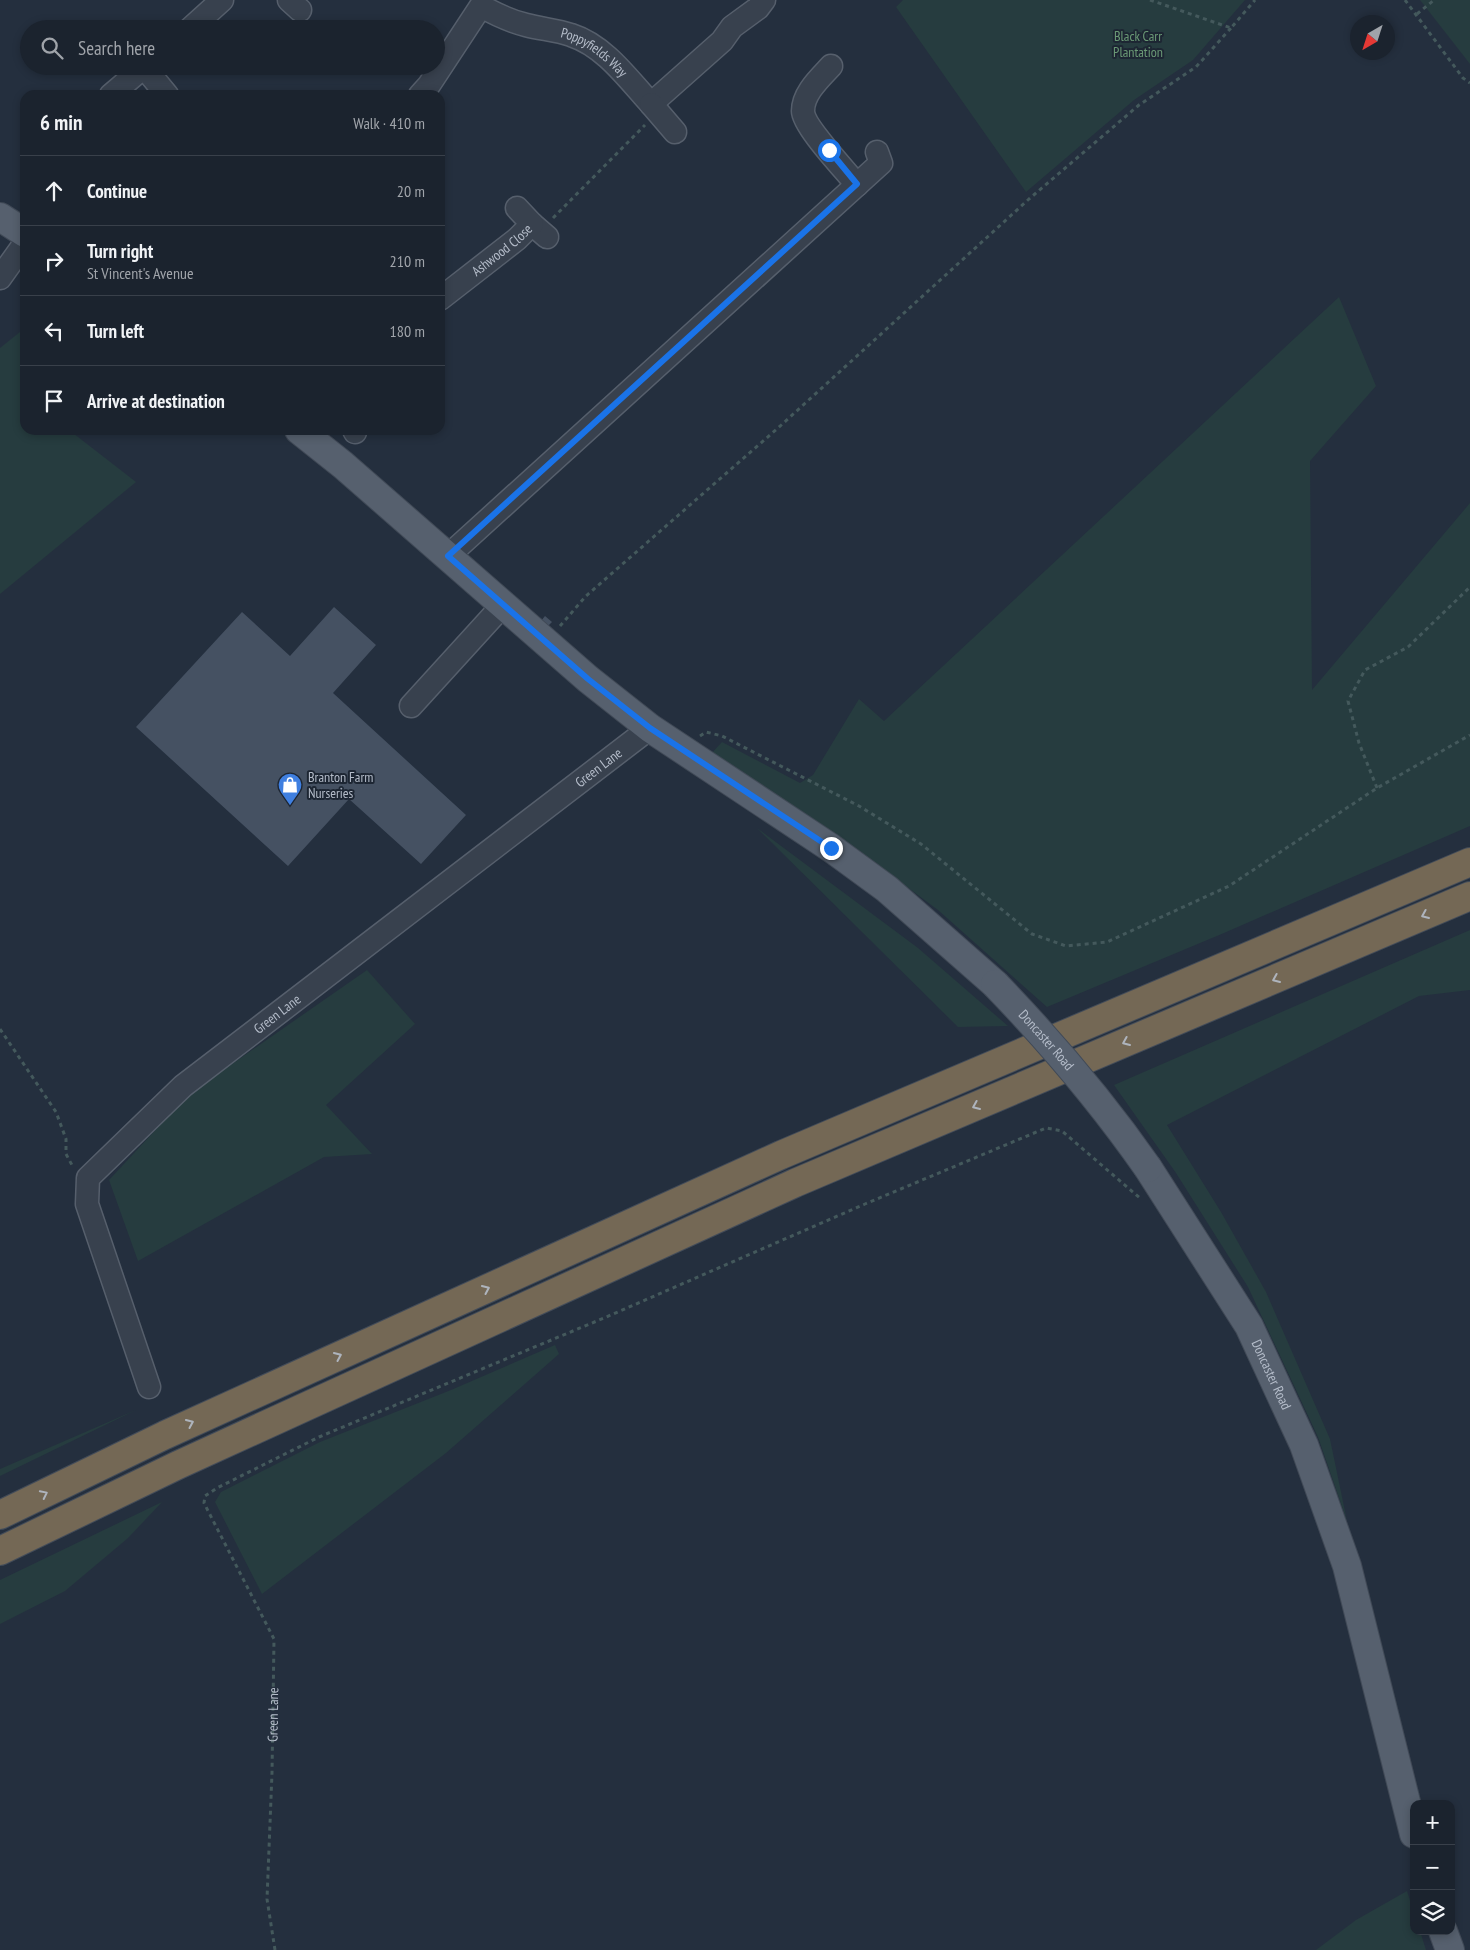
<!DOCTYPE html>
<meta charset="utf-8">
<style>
:root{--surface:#1b232e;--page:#242b36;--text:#f1f3f6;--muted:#a0a4aa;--line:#39404a}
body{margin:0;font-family:"PT Sans Narrow",sans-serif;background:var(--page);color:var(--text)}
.controls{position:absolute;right:15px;bottom:15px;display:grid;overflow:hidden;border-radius:10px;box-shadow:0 2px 8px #0003}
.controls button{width:45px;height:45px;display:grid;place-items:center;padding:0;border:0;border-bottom:1px solid var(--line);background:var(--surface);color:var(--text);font:25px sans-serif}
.compass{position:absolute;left:1350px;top:15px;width:45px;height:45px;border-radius:50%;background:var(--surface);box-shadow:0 2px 8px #0003;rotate:219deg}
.stop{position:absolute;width:15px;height:15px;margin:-11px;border:4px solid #1a73e8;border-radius:50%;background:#fff}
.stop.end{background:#1a73e8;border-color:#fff;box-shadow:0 1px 5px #0008}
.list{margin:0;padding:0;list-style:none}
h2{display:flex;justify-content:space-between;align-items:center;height:65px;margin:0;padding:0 20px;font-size:21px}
h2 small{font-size:16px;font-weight:400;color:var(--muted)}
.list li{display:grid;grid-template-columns:32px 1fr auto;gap:15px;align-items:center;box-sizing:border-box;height:70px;padding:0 20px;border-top:1px solid var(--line)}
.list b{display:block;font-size:19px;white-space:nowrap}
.list p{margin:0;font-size:16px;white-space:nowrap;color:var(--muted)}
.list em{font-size:16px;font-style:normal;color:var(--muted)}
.icon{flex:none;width:28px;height:28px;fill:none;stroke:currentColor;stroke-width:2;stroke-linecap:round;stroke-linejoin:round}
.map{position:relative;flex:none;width:1470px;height:1950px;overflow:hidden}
.search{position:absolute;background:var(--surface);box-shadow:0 2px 8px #0003;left:20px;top:20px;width:425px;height:55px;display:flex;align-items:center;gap:12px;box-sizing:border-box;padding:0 18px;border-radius:28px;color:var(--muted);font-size:19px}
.panel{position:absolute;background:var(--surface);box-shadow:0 2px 8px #0003;left:20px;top:90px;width:425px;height:345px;border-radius:15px}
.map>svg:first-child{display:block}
.green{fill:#263c3f}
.building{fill:#455162}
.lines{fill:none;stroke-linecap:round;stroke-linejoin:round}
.minor-casing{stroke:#565f6c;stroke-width:25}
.major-casing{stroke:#414a57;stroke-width:30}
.highway-casing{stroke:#434c59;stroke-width:30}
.path{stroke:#44595c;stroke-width:3;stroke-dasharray:4 4;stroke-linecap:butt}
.minor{stroke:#38414e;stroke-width:22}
.major{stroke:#56606e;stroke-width:28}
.highway{stroke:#746855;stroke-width:28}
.major-bridge-casing{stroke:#414a57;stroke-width:30;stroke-linecap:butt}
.major-bridge{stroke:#56606e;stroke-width:28}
.oneway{stroke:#aeb4bd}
.route{stroke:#1a73e8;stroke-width:6}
.labels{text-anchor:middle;stroke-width:4;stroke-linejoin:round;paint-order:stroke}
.park-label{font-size:14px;fill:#6b9a76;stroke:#1d2633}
.street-label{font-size:14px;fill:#b4bcc9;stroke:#1d2633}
.poi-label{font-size:14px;fill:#b4bcc9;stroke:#1d2633;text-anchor:start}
</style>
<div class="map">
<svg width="1470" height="1950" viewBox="0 0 1470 1950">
<rect width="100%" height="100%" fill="#242f3e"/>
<g class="green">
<path d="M903,0h342l-52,60 -59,40 -108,92 -130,-185z"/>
<path d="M1420,0h50v64z"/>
<path d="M1339,297l37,89 -66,75 2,229 158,-187v323l-246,107 -177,74 -109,-97 -101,-75 -128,-79 13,-14 78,41 13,-8 46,-76 25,22z"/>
<path d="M25,328v102h44l67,52 -136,112v-246z"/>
<path d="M757,828l161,120 90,78 -50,1z"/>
<path d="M1470,930v60l-51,6 -252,129 54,87 45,80 64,147 17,82 -29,-84 -70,-150 -72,-114 -62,-88z"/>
<path d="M367,970l48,54 -89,81 46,49 -48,3 -186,104 -29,-81 80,-86z"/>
<path d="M555,1345l4,9 -113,99 -184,141 -47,-92 6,-10 99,-50 131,-52z"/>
<path d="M136,1410l-136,66v-7z"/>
<path d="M162,1502l-34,36 -63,53 -65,33v-44z"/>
<path d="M1407,1891l7,22v18h6l6,19h-110l40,-30z"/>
</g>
<g class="building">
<path d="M334,607l42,38 -43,48 133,122 -45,49 -72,-65 -61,67 -152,-139 106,-115 48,44z"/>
<path d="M545,616l7,6 -4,4 -7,-5z"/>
</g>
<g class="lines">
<defs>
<g id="minor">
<path d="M289,0l11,10"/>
<path d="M190,29l32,-29"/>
<path d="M831,66c-11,12 -28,27 -28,45 0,15 43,60 54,74"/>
<path d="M144,67l23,28"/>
<path d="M111,95l34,-29"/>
<path id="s2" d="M420,95l9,-10 52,-79c14,8 29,15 45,19 15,4 31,5 45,10 34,11 57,44 80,69l71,-63 10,-14 26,-19 6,-8"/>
<path d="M651,104l24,28"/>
<path d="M532,224l15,13"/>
<path d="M0,278l25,-35"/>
<path id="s3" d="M440,299l77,-60 15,-15 -15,-16"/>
<path d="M354,430l1,2"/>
<path d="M448,556l433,-393 -4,-11"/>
<path d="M411,706l92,-101"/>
<path id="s4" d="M149,1387l-62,-183 1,-26 95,-92 467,-358"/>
</g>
<g id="major">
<path d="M0,217l25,16"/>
<path d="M299,430l44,35 245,214 62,49 181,120 56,41 108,95"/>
<path id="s5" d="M1148,1168l101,158 55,119 43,121 67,268"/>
<path d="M1443,1931l7,19"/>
</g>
<g id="highway">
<path d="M0,1515l165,-80 616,-280 689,-293"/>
<path d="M0,1551l178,-86 617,-282 675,-287"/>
</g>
</defs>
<use href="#minor" class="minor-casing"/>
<use href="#major" class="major-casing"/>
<use href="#highway" class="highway-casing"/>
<g class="path">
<path d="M1150,0l81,28 24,-28"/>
<path d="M1405,0l58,78 7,5"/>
<path d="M1417,14l17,-14"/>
<path d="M553,218l92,-93"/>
<path d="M560,626l26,-30 192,-168 251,-229 110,-94 57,-38 35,-39"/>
<path d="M700,736l6,-4 16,4 137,70 62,38 111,90 34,12 41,-4 122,-56 148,-98 93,-53"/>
<path d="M1377,788l-18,-45 -11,-42 17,-31 43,-23 62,-60"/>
<path d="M0,1029l56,83 10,27v15l7,13"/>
<path id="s1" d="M275,1950l-8,-51 5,-126 2,-134 -70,-136 1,-7 12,-8 102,-51 285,-119 261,-114 181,-76 16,3 79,68"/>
</g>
<use href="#minor" class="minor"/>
<use href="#major" class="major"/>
<use href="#highway" class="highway"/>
<defs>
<g id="major-bridge">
<path id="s6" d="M995,984c56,58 107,118 153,184"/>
</g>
</defs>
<use href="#major-bridge" class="major-bridge-casing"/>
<use href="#major-bridge" class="major-bridge"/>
</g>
<defs><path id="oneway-chevron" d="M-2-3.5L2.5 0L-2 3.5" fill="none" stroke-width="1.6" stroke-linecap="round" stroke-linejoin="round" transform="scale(1.25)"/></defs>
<g class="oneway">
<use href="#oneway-chevron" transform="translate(1425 915) rotate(157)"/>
<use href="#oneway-chevron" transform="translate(1276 979) rotate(157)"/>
<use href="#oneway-chevron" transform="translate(1126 1042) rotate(157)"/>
<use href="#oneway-chevron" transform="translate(976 1106) rotate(157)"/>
<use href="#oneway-chevron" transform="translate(486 1289) rotate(-24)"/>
<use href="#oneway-chevron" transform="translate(338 1356) rotate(-24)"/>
<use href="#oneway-chevron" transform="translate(190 1423) rotate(-24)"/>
<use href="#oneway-chevron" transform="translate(44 1494) rotate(-26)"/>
</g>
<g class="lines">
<path class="route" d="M829,150l28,34 -409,372 140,123 62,49 181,120"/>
</g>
<defs>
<symbol id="shop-pin" viewBox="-11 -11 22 30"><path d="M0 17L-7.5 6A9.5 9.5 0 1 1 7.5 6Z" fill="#3f7fe0" stroke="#1d2633"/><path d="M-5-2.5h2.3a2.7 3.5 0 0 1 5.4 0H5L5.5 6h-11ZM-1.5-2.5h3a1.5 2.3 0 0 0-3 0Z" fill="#fff"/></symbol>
</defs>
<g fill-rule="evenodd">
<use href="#shop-pin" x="276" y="771" width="28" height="38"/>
</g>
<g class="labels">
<g class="park-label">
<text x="1138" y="41">Black Carr<tspan x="1138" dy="16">Plantation</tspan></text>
</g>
<g class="street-label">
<text dy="5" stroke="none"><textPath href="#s2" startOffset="232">Poppyfields Way</textPath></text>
<text dy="5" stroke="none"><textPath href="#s3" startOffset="79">Ashwood Close</textPath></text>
<text dy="5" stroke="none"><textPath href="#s4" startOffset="875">Green Lane</textPath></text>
<text dy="5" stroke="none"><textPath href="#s4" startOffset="470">Green Lane</textPath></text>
<text dy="5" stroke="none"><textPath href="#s6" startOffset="76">Doncaster Road</textPath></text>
<text dy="5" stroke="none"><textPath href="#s5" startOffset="241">Doncaster Road</textPath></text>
<text dy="5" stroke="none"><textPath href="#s1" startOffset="236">Green Lane</textPath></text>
</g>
<g class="poi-label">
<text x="308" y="782">Branton Farm<tspan x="308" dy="16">Nurseries</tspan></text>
</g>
</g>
</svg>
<div class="controls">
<button>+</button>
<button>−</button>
<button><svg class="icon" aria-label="layers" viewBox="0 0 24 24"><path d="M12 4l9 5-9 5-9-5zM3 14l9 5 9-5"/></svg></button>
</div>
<svg class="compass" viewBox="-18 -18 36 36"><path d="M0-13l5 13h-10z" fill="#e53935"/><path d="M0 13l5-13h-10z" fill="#a0a4aa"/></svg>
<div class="stop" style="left:829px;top:150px"></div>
<div class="stop end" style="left:831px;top:848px"></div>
<div class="search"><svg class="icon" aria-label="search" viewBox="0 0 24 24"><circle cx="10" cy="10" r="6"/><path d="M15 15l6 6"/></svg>Search here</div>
<section class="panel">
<h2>6 min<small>Walk · 410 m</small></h2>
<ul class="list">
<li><svg class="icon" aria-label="ahead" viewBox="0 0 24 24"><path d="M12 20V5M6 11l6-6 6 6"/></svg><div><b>Continue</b></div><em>20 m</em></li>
<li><svg class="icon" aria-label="right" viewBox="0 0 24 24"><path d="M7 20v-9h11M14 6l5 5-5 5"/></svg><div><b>Turn right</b><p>St Vincent's Avenue</p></div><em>210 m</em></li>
<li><svg class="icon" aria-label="left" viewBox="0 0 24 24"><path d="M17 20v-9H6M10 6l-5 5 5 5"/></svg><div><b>Turn left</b></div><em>180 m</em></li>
<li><svg class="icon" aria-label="arrive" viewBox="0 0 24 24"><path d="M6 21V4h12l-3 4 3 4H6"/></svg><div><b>Arrive at destination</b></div></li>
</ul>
</section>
</div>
